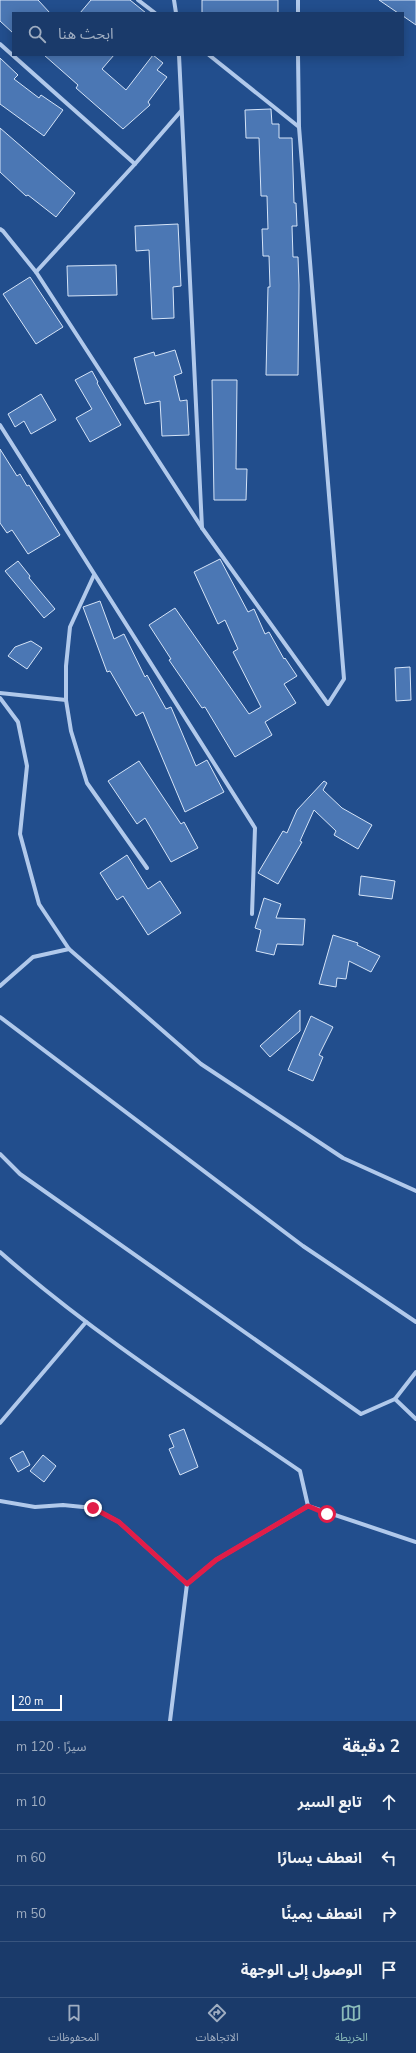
<!DOCTYPE html>
<html lang="ar">
<meta charset="utf-8">
<style>
:root{--surface:#1a3a6a;--page:#234170;--text:#f1f3f6;--muted:#9fadc1;--line:#38547e;--accent:#8bbbb9}
body{margin:0;font-family:"Nunito Sans","Noto Sans Arabic",sans-serif;background:var(--page);color:var(--text);direction:rtl}
.scale{position:absolute;left:12px;bottom:10px;width:50px;box-sizing:border-box;padding-left:4px;border:2px solid #fff;border-top:0;font-size:11px;line-height:14px;white-space:nowrap;color:#fff;-webkit-text-stroke:3px #224e8d;paint-order:stroke}
.stop{position:absolute;width:12px;height:12px;margin:-9px;border:3px solid #e11d48;border-radius:50%;background:#fff}
.stop.end{background:#e11d48;border-color:#fff;box-shadow:0 1px 4px #0008}
.list{margin:0;padding:0;list-style:none}
h2{display:flex;justify-content:space-between;align-items:center;height:52px;margin:0;padding:0 16px;font-size:17px}
h2 small{font-size:13px;font-weight:400;color:var(--muted)}
.list li{display:grid;grid-template-columns:26px 1fr auto;gap:12px;align-items:center;box-sizing:border-box;height:56px;padding:0 16px;border-top:1px solid var(--line)}
.list b{display:block;font-size:15px;white-space:nowrap}
.list em{font-size:13px;font-style:normal;color:var(--muted)}
.icon{flex:none;width:22px;height:22px;fill:none;stroke:currentColor;stroke-width:2;stroke-linecap:round;stroke-linejoin:round}
.map{position:relative;flex:none;width:416px;height:1721px;overflow:hidden;direction:ltr}
.search{position:absolute;background:var(--surface);box-shadow:0 2px 10px #0003;left:12px;right:12px;top:12px;height:44px;display:flex;align-items:center;gap:10px;box-sizing:border-box;padding:0 14px;border-radius:0px;color:var(--muted);font-size:15px}
.sheet{height:276px;background:var(--surface)}
nav{display:flex;justify-content:space-around;align-items:center;box-sizing:border-box;height:56px;border-top:1px solid var(--line);background:var(--surface);font-size:11px;color:var(--muted)}
nav a{display:grid;justify-items:center;gap:2px}
nav .on{color:var(--accent)}
.map>svg:first-child{display:block}
.building{fill:#4b77b4;stroke:#d5e4f8}
.lines{fill:none;stroke-linecap:round;stroke-linejoin:round}
.minor{stroke:#b1c9eb;stroke-width:4}
.route{stroke:#e11d48;stroke-width:5}
</style>
<div class="map">
<svg width="416" height="1721" viewBox="0 0 416 1721">
<rect width="100%" height="100%" fill="#224e8d"/>
<g class="building">
<path d="M0,0h38l12,13h-37v20l-13,-12z"/>
<path d="M91,0h39l16,13h-66z"/>
<rect x="202" y="0" width="76" height="13"/>
<path d="M379,0h37v25l-13,-9v-3h-5z"/>
<path d="M44,55h70l-12,14 24,21 27,-35 10,8 -6,7 10,7 -19,25 2,3 -27,24 -47,-41 2,-3z"/>
<path d="M0,58l18,17 -4,4 25,19 2,-3 22,15 -19,26 -44,-32z"/>
<path d="M271,109l1,15h7v14h13l2,65h2l1,23h-5l1,31h5l1,28 -1,90h-32l2,-88h2l-1,-31h-6l-1,-27h6l-1,-33h-6l-2,-58h-13l-1,-28z"/>
<path d="M0,128l75,65 -19,24 -28,-22 -2,1 -26,-24z"/>
<path d="M178,224l3,62 -8,1 1,31 -22,1 -3,-69 -13,1 -1,-25z"/>
<path d="M116,265l1,30 -49,1 -1,-30z"/>
<path d="M30,277l33,50 -27,17 -33,-50z"/>
<path d="M175,350l7,23 -8,3 6,25 7,-1 2,35 -27,1 -2,-35 -15,3 -11,-46 20,-6 1,4z"/>
<path d="M92,371l6,11 -1,1 24,42 -31,17 -14,-24 16,-9 -17,-29z"/>
<path d="M212,380h25l-1,89h11l-1,31h-32z"/>
<path d="M41,394l15,26 -25,14 -7,-13 -9,6 -7,-13z"/>
<path d="M0,449l17,27 3,-2 7,12 2,-1 31,50 -32,19 -16,-24 -5,3 -7,-10z"/>
<path d="M220,559l28,53 6,-3 11,25 4,-2 15,27 1,-1 12,18 -13,8 12,19 -31,19 7,13 -37,22 -30,-50 -3,1 -33,-48 2,-1 -22,-34 26,-17 74,106 12,-7 -28,-55 5,-3 -13,-29 -7,4 -24,-52z"/>
<path d="M18,561l12,15 -1,2 26,31 -11,9 -39,-47z"/>
<path d="M100,601l14,38 10,-5 21,43 2,-2 19,34 5,-2 25,59 11,-6 17,32 -39,20 -42,-100 -7,4 -26,-45 -3,1 -24,-65z"/>
<path d="M31,641l11,7 -15,21 -19,-13 7,-9z"/>
<path d="M410,667l1,33 -15,1 -1,-33z"/>
<path d="M139,761l42,63 3,-2 14,26 -27,14 -26,-44 -8,6 -29,-43z"/>
<path d="M324,781l3,2 -4,7 19,18 30,17 -14,24 -24,-14 2,-4 -22,-21 -14,31 2,1 -24,42 -20,-11 25,-42 4,2 10,-23z"/>
<path d="M127,855l21,34 12,-8 21,32 -33,22 -25,-39 -6,4 -17,-27z"/>
<path d="M361,876l34,5 -3,18 -33,-4z"/>
<path d="M264,898l17,6 -5,14 29,1 -2,26 -26,-1 -3,11 -18,-4 5,-21 -6,-2z"/>
<path d="M333,935l25,8 -1,2 23,11 -9,16 -22,-11 -3,18 -9,-1 -1,9 -17,-3z"/>
<path d="M300,1010v21l-30,26 -10,-11z"/>
<path d="M311,1016l22,11 -14,28 4,2 -10,24 -25,-11z"/>
<path d="M184,1429l14,38 -18,8 -11,-26 5,-2 -5,-12z"/>
<path d="M23,1451l7,14 -12,7 -8,-14z"/>
<path d="M43,1455l13,11 -12,16 -14,-11z"/>
</g>
<g class="lines">
<g class="minor">
<path d="M138,0l17,13"/>
<path d="M174,0l2,13"/>
<path d="M298,0v13"/>
<path d="M0,44l135,120"/>
<path d="M179,55l23,473"/>
<path d="M209,55l90,72"/>
<path d="M0,229l3,2 33,41 166,256 126,176 16,-25 -45,-552 -1,-72"/>
<path d="M36,272l99,-108 46,-53"/>
<path d="M0,425l255,403 -3,86"/>
<path d="M0,693l66,7v-34l4,-39 24,-52"/>
<path d="M0,698l18,24 9,44 -7,68 19,70 30,45"/>
<path d="M66,700l5,31 16,52 60,85"/>
<path d="M0,986l33,-29 36,-8 132,115 142,94 73,33"/>
<path d="M0,1017l303,229 113,76"/>
<path d="M0,1154l20,20 341,240 34,-15 21,-27"/>
<path d="M0,1252c93,82 198,149 300,219l8,35 108,36"/>
<path d="M395,1399l21,20"/>
<path d="M0,1423l86,-101"/>
<path d="M0,1501l35,6 28,-2 30,3 26,14 68,62"/>
<path d="M170,1721l17,-137 29,-24 92,-54"/>
</g>
</g>
<g class="lines">
<path class="route" d="M93,1508l26,14 68,62 29,-24 92,-54 19,8"/>
</g>
</svg>
<div class="scale">20 m</div>
<div class="stop" style="left:327px;top:1514px"></div>
<div class="stop end" style="left:93px;top:1508px"></div>
<div class="search"><svg class="icon" aria-label="search" viewBox="0 0 24 24"><circle cx="10" cy="10" r="6"/><path d="M15 15l6 6"/></svg>ابحث هنا</div>
</div>
<section class="sheet">
<h2>2 دقيقة<small>سيرًا · 120 m</small></h2>
<ul class="list">
<li><svg class="icon" aria-label="ahead" viewBox="0 0 24 24"><path d="M12 20V5M6 11l6-6 6 6"/></svg><div><b>تابع السير</b></div><em>10 m</em></li>
<li><svg class="icon" aria-label="left" viewBox="0 0 24 24"><path d="M17 20v-9H6M10 6l-5 5 5 5"/></svg><div><b>انعطف يسارًا</b></div><em>60 m</em></li>
<li><svg class="icon" aria-label="right" viewBox="0 0 24 24"><path d="M7 20v-9h11M14 6l5 5-5 5"/></svg><div><b>انعطف يمينًا</b></div><em>50 m</em></li>
<li><svg class="icon" aria-label="arrive" viewBox="0 0 24 24"><path d="M6 21V4h12l-3 4 3 4H6"/></svg><div><b>الوصول إلى الوجهة</b></div></li>
</ul>
</section>
<nav>
<a class="on"><svg class="icon" aria-label="map" viewBox="0 0 24 24"><path d="M3 6l6-2 6 2 6-2v14l-6 2-6-2-6 2zM9 4v14M15 6v14"/></svg>الخريطة</a>
<a><svg class="icon" aria-label="directions" viewBox="0 0 24 24"><path d="M12 3l9 9-9 9-9-9zM9 14v-3h6M13 9l2 2-2 2"/></svg>الاتجاهات</a>
<a><svg class="icon" aria-label="saved" viewBox="0 0 24 24"><path d="M7 4h10v16l-5-4-5 4z"/></svg>المحفوظات</a>
</nav>
